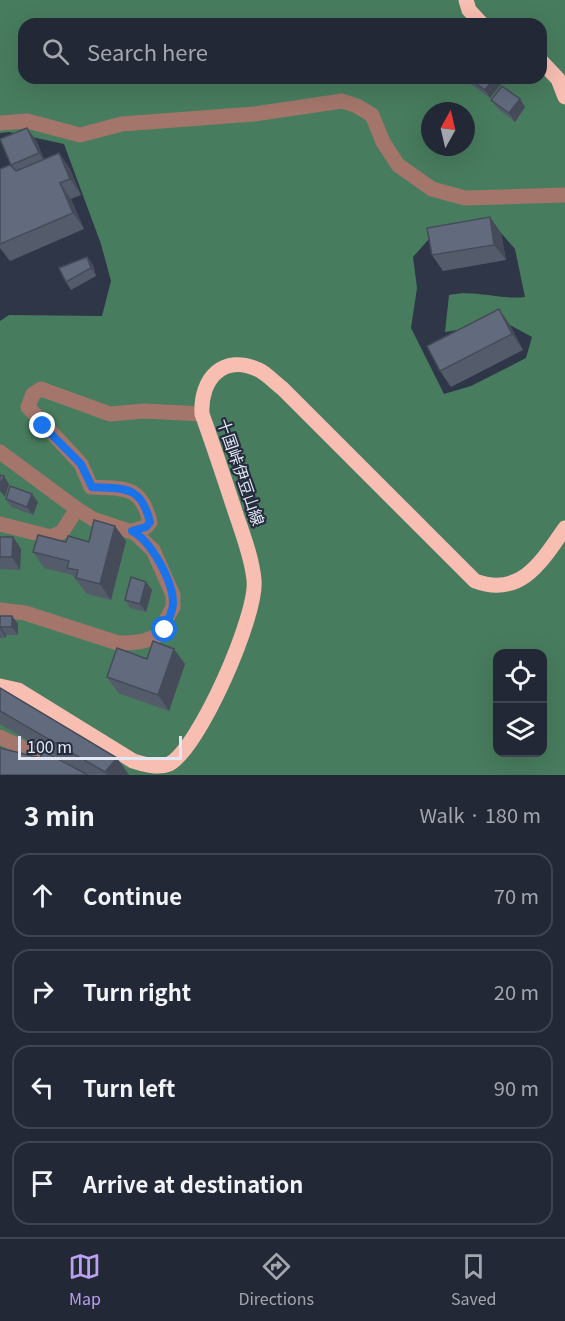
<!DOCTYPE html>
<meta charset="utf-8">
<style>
:root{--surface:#232836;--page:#2b303e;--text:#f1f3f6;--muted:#a3a6ad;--line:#404451;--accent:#bca0f2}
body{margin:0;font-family:Georgia,"Noto Sans JP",serif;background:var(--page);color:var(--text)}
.controls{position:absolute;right:18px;bottom:18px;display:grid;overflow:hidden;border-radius:12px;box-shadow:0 6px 24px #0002}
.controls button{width:54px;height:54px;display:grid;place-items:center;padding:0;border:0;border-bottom:2px solid var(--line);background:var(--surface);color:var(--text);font:30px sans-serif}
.compass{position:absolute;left:421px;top:102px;width:54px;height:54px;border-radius:50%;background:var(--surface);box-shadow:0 6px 24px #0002;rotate:8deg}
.scale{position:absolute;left:18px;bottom:15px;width:164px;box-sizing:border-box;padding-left:6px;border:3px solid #e2e7f3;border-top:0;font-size:16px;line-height:21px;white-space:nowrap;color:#e2e7f3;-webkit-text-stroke:4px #252c3d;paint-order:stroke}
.stop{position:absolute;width:18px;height:18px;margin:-14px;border:4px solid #1a73e8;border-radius:50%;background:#fff}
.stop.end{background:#1a73e8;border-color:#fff;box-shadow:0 2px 6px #0008}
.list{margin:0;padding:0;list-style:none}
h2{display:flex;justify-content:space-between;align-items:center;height:78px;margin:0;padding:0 24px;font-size:26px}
h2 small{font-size:20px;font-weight:400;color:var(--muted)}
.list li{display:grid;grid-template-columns:39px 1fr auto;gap:18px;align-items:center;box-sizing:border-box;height:84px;margin:0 12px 12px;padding:0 12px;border:2px solid var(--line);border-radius:18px}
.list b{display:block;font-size:22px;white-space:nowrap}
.list em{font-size:20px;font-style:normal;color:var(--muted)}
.icon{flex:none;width:33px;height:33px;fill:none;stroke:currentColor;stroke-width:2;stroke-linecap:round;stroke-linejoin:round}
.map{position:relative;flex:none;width:565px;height:775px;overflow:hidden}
.search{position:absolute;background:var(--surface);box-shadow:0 6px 24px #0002;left:18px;right:18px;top:18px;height:66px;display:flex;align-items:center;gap:15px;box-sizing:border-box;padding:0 21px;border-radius:18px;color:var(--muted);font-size:22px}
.sheet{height:462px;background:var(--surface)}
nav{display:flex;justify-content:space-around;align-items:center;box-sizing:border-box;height:84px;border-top:2px solid var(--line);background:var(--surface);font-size:16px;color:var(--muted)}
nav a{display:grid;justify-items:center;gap:3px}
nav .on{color:var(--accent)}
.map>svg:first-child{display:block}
.forest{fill:#487c5e;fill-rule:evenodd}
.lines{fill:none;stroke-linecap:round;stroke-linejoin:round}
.minor{stroke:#a3756b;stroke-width:15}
.major{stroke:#f7beb1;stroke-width:15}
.wall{fill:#545c6c}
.shaded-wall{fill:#454b58}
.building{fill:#626b7e;stroke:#454b58;stroke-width:1.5}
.route{stroke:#1a73e8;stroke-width:8}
.labels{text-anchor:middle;stroke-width:4.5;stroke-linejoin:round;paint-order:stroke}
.street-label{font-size:16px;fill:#e2e7f3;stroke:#252c3d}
</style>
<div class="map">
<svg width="565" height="775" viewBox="0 0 565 775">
<rect width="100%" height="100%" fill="#2f3648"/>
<path class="forest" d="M0,0h565v775h-565v-454l9,-6 93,1 9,-35 -10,-37 -37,-100 -55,-12 -9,1zM24,24h517v54h-517zM430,111h36v36h-36zM461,227h35l19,22 10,48c-26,3 -50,-8 -76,-2l-4,37 43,-7h22l22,12 -6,21 -55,28 -27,8 -33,-66 6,-40 -4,-31 16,-18zM498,654h44v98h-44z"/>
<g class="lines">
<g class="minor">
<path d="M0,123l27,-2 53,14 42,-11 132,-10 88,-13 15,5 15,9 11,27 15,23 34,24 33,9 100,-3"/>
<path d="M0,452l77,57 16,10 42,14 18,17 20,45v12l-6,11 -2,12c-14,12 -29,13 -47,13l-93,-30 -25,-3"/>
<path d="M0,524l51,13 11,-5 15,-23"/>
<path d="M132,531l14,-4 4,-5c-9,-37 -25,-33 -59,-35l-10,-23 -53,-57 5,-13 8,-5 69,25 34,-3 58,3"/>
<path d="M0,737l79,38"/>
</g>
<g class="major">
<path d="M466,0l3,10 13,14"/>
<path d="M541,61l17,18 7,18"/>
<path d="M0,686l18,4 115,71c11,3 24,8 36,3 30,-15 89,-150 85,-184 -2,-22 -11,-45 -18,-66 -11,-33 -22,-67 -34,-100 -2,-35 21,-61 57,-44 8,4 15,12 23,18l193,193c46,17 67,-20 90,-53"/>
</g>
</g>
<g class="wall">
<path d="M468,78h29l4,6 -11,14 -18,-13z"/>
<path d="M520,99l5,8 -10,15 -18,-14 -6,-8z"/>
<path d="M36,140l8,19 15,-6 11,16 11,26 -10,4 13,30 -74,32 -10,-13v-79l11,-4z"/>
<path d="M490,217l11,16 5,27 -63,11 -11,-16z"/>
<path d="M87,257l6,8 3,11 -25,14 -5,-8z"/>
<path d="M510,325l13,25 -72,37 -11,-16z"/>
<path d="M6,499l32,3 -5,13 -22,-8z"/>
<path d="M0,537h13l8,12 -1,21 -20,-1z"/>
<path d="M126,541l-15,59 -24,-6 -15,-19 -28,-7 -11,-16 33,-10z"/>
<path d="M146,582l6,8 -6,22 -16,-4 -5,-8z"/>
<path d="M0,616h12l6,8v11h-12v3h-6z"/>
<path d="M147,659l38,5 -16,47 -51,-18 -11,-16z"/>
<path d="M0,688l129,87h-129l84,-2 -84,-49z"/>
</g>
<g class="shaded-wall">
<path d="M494,78h3l4,6 -11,14 -5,-8z"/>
<path d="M520,99l5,8 -10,15 -6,-9z"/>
<path d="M27,128l9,12 11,26 -8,-13z"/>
<path d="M59,153l11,16 11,26 -11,-16z"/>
<path d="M60,183l11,16 13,30 -11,-16z"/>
<path d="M490,217l11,16 5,27 -12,-15z"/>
<path d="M87,257l6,8 3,11 -5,-8z"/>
<path d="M499,309l11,16 13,25 -11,-16z"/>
<path d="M4,476l5,8 -4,13 -5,-6v-5z"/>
<path d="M32,494l6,8 -5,13 -6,-8z"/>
<path d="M115,526l11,15 -15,59 -11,-16z"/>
<path d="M13,537l8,12 -1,21 -8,-13z"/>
<path d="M146,582l6,8 -6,22 -6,-8z"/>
<path d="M12,616l6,8v11l-6,-8z"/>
<path d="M1,627l5,8v3l-5,-8z"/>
<path d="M174,649l11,15 -16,47 -11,-16z"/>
<path d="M117,758l12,17h-22l-2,-3z"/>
</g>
<g class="building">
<path d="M468,78h26l-9,12z"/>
<path d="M502,86l18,13 -11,14 -18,-13z"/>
<path d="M27,128l12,25 -28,12 -11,-26z"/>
<path d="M59,153l11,26 -10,4 13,30 -73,31v-75l10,-4 6,6z"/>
<path d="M490,217l4,28 -62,10 -5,-27z"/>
<path d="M87,257l4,11 -25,14 -7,-14z"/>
<path d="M499,309l13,25 -72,37 -13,-25z"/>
<path d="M0,475l4,1 -4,10z"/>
<path d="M10,486l22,8 -5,13 -21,-8z"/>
<path d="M94,520l21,6 -15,58 -24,-6 2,-8 -11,-2 2,-7 -36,-9 5,-17 28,7 2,-6 21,6z"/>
<path d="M0,537h13l-1,20h-12z"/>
<path d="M131,577l15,5 -6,22 -15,-4z"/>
<path d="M0,616h12v11h-11l-1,2z"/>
<path d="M153,641l21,8 -16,46 -51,-18 10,-29 30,11z"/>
<path d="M0,688l117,70 -12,14 -105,-61z"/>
<path d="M0,748l40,10 3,-7 45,24h-88z"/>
</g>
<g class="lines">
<path class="route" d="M43,426l38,38 11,23c33,2 49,-2 58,35l-4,5 -14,4c19,10 41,50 41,72 0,9 -6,18 -8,27"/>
</g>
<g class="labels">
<g class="street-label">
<text transform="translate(241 472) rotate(71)" y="6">十国峠伊豆山線</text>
</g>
</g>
</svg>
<div class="controls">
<button><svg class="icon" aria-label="locate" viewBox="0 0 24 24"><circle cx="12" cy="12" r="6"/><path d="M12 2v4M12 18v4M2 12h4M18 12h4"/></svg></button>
<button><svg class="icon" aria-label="layers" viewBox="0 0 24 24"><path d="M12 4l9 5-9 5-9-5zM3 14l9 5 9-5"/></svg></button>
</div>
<svg class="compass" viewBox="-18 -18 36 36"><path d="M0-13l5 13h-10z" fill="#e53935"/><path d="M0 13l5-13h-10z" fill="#a3a6ad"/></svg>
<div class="scale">100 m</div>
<div class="stop" style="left:165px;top:630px"></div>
<div class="stop end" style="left:43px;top:426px"></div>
<div class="search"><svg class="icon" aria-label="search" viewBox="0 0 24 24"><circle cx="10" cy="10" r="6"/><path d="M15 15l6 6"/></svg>Search here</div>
</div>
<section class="sheet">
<h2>3 min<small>Walk · 180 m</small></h2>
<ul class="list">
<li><svg class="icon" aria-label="ahead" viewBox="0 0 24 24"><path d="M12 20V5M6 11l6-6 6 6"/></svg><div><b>Continue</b></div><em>70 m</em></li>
<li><svg class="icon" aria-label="right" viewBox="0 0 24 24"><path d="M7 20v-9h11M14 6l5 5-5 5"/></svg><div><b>Turn right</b></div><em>20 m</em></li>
<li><svg class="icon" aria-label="left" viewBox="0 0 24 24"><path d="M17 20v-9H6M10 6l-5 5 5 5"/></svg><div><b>Turn left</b></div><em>90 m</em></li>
<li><svg class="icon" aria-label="arrive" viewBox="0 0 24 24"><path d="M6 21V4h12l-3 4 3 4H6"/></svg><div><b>Arrive at destination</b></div></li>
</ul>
</section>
<nav>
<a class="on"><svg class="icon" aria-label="map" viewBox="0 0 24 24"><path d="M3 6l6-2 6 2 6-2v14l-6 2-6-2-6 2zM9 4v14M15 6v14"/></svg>Map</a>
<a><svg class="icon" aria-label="directions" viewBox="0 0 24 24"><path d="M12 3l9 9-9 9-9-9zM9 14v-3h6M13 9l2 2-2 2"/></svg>Directions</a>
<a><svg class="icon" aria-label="saved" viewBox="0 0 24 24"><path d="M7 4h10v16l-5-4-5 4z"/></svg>Saved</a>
</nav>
